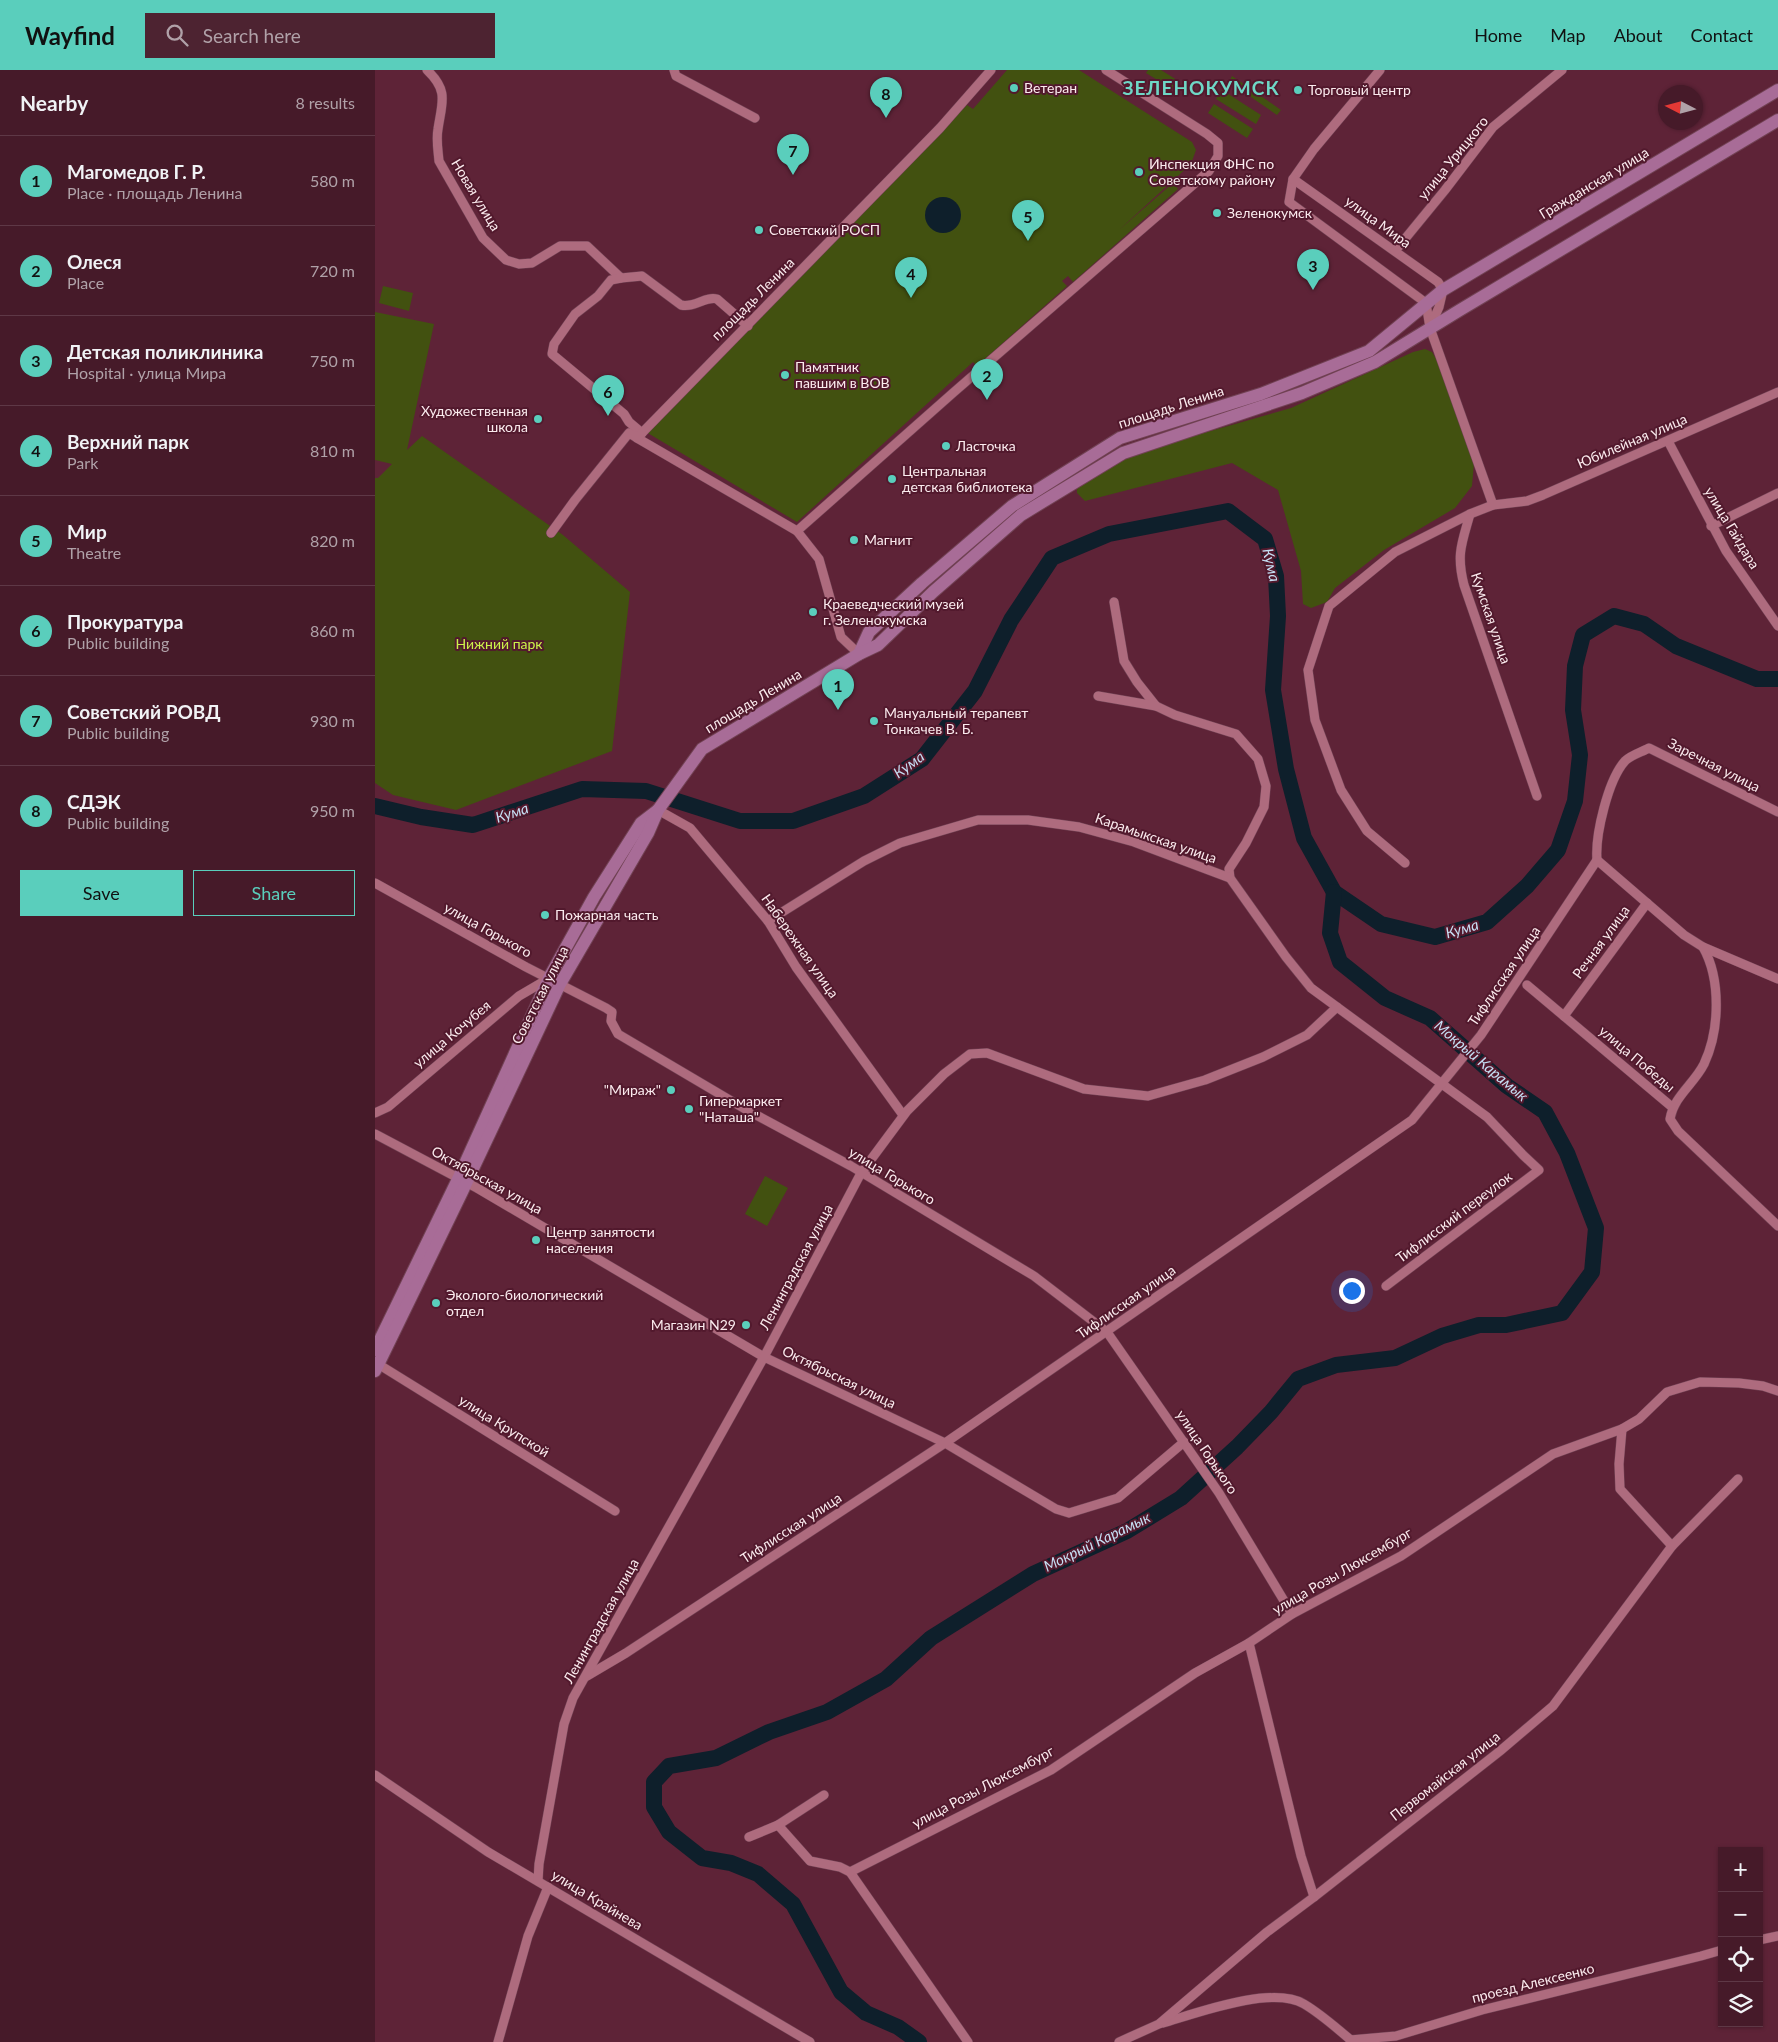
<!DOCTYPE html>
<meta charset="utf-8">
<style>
:root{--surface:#461a29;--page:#4d2331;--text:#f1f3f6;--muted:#b0a1a8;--line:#5e3846;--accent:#5acebc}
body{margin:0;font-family:Lato,sans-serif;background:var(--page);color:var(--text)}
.controls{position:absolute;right:15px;bottom:15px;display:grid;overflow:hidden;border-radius:0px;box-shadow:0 1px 4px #0004}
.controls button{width:45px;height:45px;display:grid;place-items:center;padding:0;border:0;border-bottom:1px solid var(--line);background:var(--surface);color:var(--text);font:25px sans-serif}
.compass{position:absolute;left:1283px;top:15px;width:45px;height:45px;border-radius:50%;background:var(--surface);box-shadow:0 1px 4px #0004;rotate:276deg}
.you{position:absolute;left:976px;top:1220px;width:18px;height:18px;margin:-12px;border:4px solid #fff;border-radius:50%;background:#1a73e8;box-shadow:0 0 0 8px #1a73e833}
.badge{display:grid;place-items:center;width:32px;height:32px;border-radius:50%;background:var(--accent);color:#111;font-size:16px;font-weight:700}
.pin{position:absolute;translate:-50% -41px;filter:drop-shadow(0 1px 2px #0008)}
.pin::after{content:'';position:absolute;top:26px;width:18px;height:15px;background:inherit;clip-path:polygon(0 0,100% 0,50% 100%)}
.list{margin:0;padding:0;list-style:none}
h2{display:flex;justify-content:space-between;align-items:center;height:65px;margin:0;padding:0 20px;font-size:21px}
h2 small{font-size:16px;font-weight:400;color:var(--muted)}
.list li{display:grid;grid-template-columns:32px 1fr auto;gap:15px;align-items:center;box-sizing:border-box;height:90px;padding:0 20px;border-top:1px solid var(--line)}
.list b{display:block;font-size:19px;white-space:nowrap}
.list p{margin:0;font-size:16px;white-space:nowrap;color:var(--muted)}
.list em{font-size:16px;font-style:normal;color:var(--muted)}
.actions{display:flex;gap:10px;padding:15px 20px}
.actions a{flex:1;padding:11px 0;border:1px solid var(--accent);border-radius:0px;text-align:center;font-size:18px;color:var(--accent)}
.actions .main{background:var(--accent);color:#111}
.icon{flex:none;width:28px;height:28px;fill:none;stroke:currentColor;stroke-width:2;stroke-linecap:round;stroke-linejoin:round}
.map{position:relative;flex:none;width:1403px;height:1972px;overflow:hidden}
header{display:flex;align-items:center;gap:30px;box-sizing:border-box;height:70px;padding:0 25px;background:var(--accent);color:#111}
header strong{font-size:24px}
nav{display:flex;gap:28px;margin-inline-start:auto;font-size:18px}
.search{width:350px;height:45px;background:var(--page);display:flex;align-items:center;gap:12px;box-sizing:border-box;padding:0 18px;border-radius:0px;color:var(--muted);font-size:19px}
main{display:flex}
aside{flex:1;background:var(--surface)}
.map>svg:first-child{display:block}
.green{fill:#425110}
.water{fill:#0e1f2b}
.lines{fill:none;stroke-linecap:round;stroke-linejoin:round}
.river{stroke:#0e1f2b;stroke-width:16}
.street-casing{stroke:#714254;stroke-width:10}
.secondary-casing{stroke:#714254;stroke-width:14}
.street{stroke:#ae6b7e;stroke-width:9}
.secondary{stroke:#a86c97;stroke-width:12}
.poi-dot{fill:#5acebc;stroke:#52192d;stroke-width:2}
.labels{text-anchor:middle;stroke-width:4;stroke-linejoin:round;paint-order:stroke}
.poi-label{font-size:14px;fill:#fbebee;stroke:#52192d;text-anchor:start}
.street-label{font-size:14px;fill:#fbebee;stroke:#52192d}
.park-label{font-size:14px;fill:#cbf34a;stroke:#52192d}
.water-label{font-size:15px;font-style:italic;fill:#c6dff4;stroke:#52192d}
.district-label{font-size:19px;font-weight:bold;letter-spacing:1px;fill:#6fd7c6;stroke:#52192d}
</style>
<header>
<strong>Wayfind</strong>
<div class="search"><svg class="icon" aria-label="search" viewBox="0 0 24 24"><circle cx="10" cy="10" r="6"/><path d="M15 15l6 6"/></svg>Search here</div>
<nav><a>Home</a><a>Map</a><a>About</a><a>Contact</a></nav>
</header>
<main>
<aside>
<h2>Nearby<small>8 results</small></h2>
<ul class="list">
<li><span class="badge">1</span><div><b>Магомедов Г. Р.</b><p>Place · площадь Ленина</p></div><em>580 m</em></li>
<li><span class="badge">2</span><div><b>Олеся</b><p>Place</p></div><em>720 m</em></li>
<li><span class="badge">3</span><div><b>Детская поликлиника</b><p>Hospital · улица Мира</p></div><em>750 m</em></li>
<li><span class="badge">4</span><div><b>Верхний парк</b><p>Park</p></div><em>810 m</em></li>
<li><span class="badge">5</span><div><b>Мир</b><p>Theatre</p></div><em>820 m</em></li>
<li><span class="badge">6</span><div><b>Прокуратура</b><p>Public building</p></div><em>860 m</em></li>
<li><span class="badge">7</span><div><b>Советский РОВД</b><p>Public building</p></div><em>930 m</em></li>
<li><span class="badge">8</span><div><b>СДЭК</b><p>Public building</p></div><em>950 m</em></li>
</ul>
<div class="actions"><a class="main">Save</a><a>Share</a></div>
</aside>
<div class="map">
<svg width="1403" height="1972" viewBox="0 0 1403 1972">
<rect width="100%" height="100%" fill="#5e2337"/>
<g class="green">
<path d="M632,0h72l113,72 4,8 -5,14 -72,66 54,-47 5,6 -105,93 -5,-6 -6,5 5,5 -90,80 -4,-4 -176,160 -151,-90 321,-327 6,4z"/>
<path d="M773,0h13l16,10 -5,9 -26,-16z"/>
<path d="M857,6l49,34 -4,5 -48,-33z"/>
<path d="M847,20l39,25 -5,9 -40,-25z"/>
<path d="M839,34l39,25 -6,9 -39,-25z"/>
<path d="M8,216l30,7 -4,18 -30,-8z"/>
<path d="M0,242l59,12 -27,126 15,-14 141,99 67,57 -18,159 -156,59 -63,-15 -18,-12v-305h3l14,-14 -17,-4z"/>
<path d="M1050,279l7,3 7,12 35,99 -2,23 -17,22 -71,42 -49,38 -8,14 -16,6 -8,-4 -2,-33 -23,-81 -46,-27 -147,38 -8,-8v-4l40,-27 34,-14 140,-40 122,-56z"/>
<path d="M390,1106l23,12 -21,38 -22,-12z"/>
</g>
<circle class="water" cx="568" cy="145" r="18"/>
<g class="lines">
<g class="river">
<path d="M0,736l46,11 52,8 109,-36 64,2 94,30h53l71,-25 58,-37 53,-68 36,-71 41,-62 57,-24 119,-23 37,28 11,37 2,40 -5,74 13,79 18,69 30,54 47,32 54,13 52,-15 40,-36 31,-36 17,-49 5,-46 -7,-45 2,-44 8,-31 31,-19 30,8 32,22 81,33h21"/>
<path d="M544,1972l-21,-15 -32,-14 -25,-21 -48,-88 -35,-30 -27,-11 -29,-5 -33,-26 -15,-25v-25l15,-16 47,-8 53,-26 58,-20 59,-33 45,-41 102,-64 94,-43 54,-33 56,-51 34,-35 27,-33 38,-14 59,-7 47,-22 37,-11h27l56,-12 30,-41 4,-44 -29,-75 -22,-41 -38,-26 -77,-68 -45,-20 -45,-36 -10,-29 4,-41"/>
</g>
<defs>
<g id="street">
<path d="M52,0c22,21 15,32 11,59 -2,11 0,21 1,32l44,77 23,22 13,4 13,-1 28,-17h27l34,32 21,-2 39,29c14,3 24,-9 36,-6l31,27"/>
<path d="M299,0l2,6 79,42"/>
<path d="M1005,0l-66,79 -21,30 -4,23 137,101 4,25 63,177"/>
<path d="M918,109l145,103 5,8 -4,17 -9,21"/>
<path d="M1020,181l50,-61 48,-63 69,-57"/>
<path d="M246,208l-10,2 -13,16 -23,18 -21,30 -2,10 72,60 5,8 13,11"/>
<path d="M262,368l160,93 22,28 22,78 18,17"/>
<path d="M1293,371l58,110 52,75"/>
<path d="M1095,444l23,-9 34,-4 16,-6 235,-103"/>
<path d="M1336,456l67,-33"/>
<path d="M422,461l157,-139 255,-221 9,-15v-13l-11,-9 -101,-64"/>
<path d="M176,463l24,-33 54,-67 8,5 303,-310 51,-58"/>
<path d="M739,532l10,59 13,21 19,24 19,9 61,19 22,25 8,27 -2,21 -18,36 -17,26 1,9 56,79 25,31 176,129 36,38 16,15 -153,116"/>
<path d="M723,626l58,10"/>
<path d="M283,740l32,18 78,93 28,46 107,148"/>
<path d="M1222,790c-2,-25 11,-80 28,-99 6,-6 17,-9 24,-13l129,64"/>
<path d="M1222,790l87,75 19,12 75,32"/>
<path d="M1030,793l-38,-32 -26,-41 -26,-70 -7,-50 21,-64 66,-54 75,-38c-8,29 -14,40 -6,71l73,211"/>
<path d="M0,813l151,84 80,41 6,4 -1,9 7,13 127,75 106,57 183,110 73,56 112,161 73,121"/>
<path d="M393,851l96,-60 36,-18 78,-23h50l51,7 55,15 96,36"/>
<path d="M1328,877c18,32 17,83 1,117 -10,20 -30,32 -34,55l8,12 100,95"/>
<path d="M1152,915l145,122"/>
<path d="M1189,946l83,-113"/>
<path d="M0,1043l13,-6 131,-111 29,-17"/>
<path d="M0,1064l102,54 287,169 181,86 111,66 13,4 49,-15 66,-56"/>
<path d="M3,1294l237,147"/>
<path d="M1247,1359l-3,35 1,25 52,57"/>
<path d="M874,1573l52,213 13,41"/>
<path d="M212,1606l39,-23 319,-210 467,-323 69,-85 116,-175"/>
<path d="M0,1705l113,77 322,190"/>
<path d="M403,1755l32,36 30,6 10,5 118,170"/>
<path d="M374,1767l29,-12 46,-30"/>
<path d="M475,1802l201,-102 144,-97 54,-30 43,-29 109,-58 152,-102 69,-25 17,-10 28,-27 33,-10 39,1 24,3 15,5"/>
<path d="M163,1811l1,-17 25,-140 9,-26 191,-341 97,-184 46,-62 37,-37 26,-20 17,-1 97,36 64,7 57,-16 58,-23 44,-22 30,-28"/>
<path d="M1384,1870l19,-4"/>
<path d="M788,1953c34,-10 109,-38 141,-19 17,10 34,25 49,38"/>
<path d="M975,1970l46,-4 86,-26 219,-54 21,-6"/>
<path d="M123,1972l30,-106 20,-49"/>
<path d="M744,1972l40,-18 108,-92 47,-35 186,-146 53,-45 119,-160 66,-67"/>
</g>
<g id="secondary">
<path d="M484,584l10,-22 53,-49 90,-77 108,-68 141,-44 108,-43 74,-61 335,-200"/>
<path d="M0,1280l84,-173 90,-199 45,-81 47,-74 17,-13"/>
<path d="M0,1301l87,-179 98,-208 88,-151 10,-23 44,-61 157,-95 19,-9 55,-53 88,-77 102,-62 179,-60 73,-31 85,-52 318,-190"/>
</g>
</defs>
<use href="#street" class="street-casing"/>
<use href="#secondary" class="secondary-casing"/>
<use href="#street" class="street"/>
<use href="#secondary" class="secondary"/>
</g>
<g class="poi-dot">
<circle cx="639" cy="18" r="5"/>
<circle cx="923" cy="20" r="5"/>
<circle cx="764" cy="102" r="5"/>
<circle cx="842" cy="143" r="5"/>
<circle cx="384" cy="160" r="5"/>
<circle cx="410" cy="305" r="5"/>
<circle cx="163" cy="349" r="5"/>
<circle cx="571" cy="376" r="5"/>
<circle cx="517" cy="409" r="5"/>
<circle cx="479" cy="470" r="5"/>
<circle cx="438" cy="542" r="5"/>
<circle cx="499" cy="651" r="5"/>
<circle cx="170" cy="845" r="5"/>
<circle cx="296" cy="1020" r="5"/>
<circle cx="314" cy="1039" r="5"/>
<circle cx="161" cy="1170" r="5"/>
<circle cx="61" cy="1233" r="5"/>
<circle cx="371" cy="1255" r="5"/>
</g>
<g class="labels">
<g class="poi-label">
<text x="649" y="23">Ветеран</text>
<text x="933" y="25">Торговый центр</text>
<text x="774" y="99">Инспекция ФНС по<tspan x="774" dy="16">Советскому району</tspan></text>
<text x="852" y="148">Зеленокумск</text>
<text x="394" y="165">Советский РОСП</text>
<text x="420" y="302">Памятник<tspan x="420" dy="16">павшим в ВОВ</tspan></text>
<text x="153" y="346" text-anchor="end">Художественная<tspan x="153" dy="16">школа</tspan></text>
<text x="581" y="381">Ласточка</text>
<text x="527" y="406">Центральная<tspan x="527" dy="16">детская библиотека</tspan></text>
<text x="489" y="475">Магнит</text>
<text x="448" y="539">Краеведческий музей<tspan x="448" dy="16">г. Зеленокумска</tspan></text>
<text x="509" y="648">Мануальный терапевт<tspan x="509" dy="16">Тонкачев В. Б.</tspan></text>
<text x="180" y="850">Пожарная часть</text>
<text x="286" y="1025" text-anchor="end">"Мираж"</text>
<text x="324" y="1036">Гипермаркет<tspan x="324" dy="16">"Наташа"</tspan></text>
<text x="171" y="1167">Центр занятости<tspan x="171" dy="16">населения</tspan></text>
<text x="71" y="1230">Эколого-биологический<tspan x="71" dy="16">отдел</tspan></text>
<text x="361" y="1260" text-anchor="end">Магазин N29</text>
</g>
<g class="street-label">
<text transform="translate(1078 88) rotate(-51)" y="5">улица Урицкого</text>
<text transform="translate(1219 113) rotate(-31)" y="5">Гражданская улица</text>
<text transform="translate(101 125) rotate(59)" y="5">Новая улица</text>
<text transform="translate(1003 152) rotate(36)" y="5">улица Мира</text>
<text transform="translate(378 229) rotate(-45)" y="5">площадь Ленина</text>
<text transform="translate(796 337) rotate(-18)" y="5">площадь Ленина</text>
<text transform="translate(1257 371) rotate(-23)" y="5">Юбилейная улица</text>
<text transform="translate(1357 458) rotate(59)" y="5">улица Гайдара</text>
<text transform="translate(1116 548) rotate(71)" y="5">Кумская улица</text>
<text transform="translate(378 631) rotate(-31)" y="5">площадь Ленина</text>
<text transform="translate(1339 695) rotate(27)" y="5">Заречная улица</text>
<text transform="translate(781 768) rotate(19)" y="5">Карамыкская улица</text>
<text transform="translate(113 860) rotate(29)" y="5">улица Горького</text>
<text transform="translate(1226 872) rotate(-54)" y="5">Речная улица</text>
<text transform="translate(425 876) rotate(55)" y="5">Набережная улица</text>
<text transform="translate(1129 906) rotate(-56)" y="5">Тифлисская улица</text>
<text transform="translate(165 925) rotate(-63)" y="5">Советская улица</text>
<text transform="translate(77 964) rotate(-40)" y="5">улица Кочубея</text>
<text transform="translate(1262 989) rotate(40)" y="5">улица Победы</text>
<text transform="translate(517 1106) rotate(31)" y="5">улица Горького</text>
<text transform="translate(112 1110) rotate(29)" y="5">Октябрьская улица</text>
<text transform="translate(1079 1147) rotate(-37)" y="5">Тифлисский переулок</text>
<text transform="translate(421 1197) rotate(-62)" y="5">Ленинградская улица</text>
<text transform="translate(751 1232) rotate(-35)" y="5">Тифлисская улица</text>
<text transform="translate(464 1307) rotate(26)" y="5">Октябрьская улица</text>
<text transform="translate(129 1356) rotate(32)" y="5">улица Крупской</text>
<text transform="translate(832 1382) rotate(56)" y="5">улица Горького</text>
<text transform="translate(416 1458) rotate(-33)" y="5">Тифлисская улица</text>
<text transform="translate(967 1501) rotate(-30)" y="5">улица Розы Люксембург</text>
<text transform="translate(226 1551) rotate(-61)" y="5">Ленинградская улица</text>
<text transform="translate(1070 1706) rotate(-38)" y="5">Первомайская улица</text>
<text transform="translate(608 1717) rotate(-28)" y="5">улица Розы Люксембург</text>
<text transform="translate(222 1830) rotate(31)" y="5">улица Крайнева</text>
<text transform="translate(1158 1913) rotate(-14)" y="5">проезд Алексеенко</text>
</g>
<g class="park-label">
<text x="124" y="579">Нижний парк</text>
</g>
<g class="water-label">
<text transform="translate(896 495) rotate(77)" y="5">Кума</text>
<text transform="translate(534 695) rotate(-36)" y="5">Кума</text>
<text transform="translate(137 743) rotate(-18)" y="5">Кума</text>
<text transform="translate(1087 859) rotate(-16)" y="5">Кума</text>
<text transform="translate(1106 991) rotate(40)" y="5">Мокрый Карамык</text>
<text transform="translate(722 1472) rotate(-26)" y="5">Мокрый Карамык</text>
</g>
<g class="district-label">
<text x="826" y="25">ЗЕЛЕНОКУМСК</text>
</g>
</g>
</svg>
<div class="controls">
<button>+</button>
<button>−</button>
<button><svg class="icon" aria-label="locate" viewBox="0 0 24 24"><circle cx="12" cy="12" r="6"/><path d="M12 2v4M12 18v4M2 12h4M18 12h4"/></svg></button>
<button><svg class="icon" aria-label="layers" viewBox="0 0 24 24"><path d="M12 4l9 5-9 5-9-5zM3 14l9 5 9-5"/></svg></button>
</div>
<svg class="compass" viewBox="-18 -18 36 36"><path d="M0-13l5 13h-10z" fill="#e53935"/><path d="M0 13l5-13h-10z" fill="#b0a1a8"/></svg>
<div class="you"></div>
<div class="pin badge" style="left:463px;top:640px">1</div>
<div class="pin badge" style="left:612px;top:330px">2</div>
<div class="pin badge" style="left:938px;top:220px">3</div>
<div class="pin badge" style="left:536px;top:228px">4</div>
<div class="pin badge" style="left:653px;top:171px">5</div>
<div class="pin badge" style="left:233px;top:346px">6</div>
<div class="pin badge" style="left:418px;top:105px">7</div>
<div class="pin badge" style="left:511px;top:48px">8</div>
</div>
</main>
